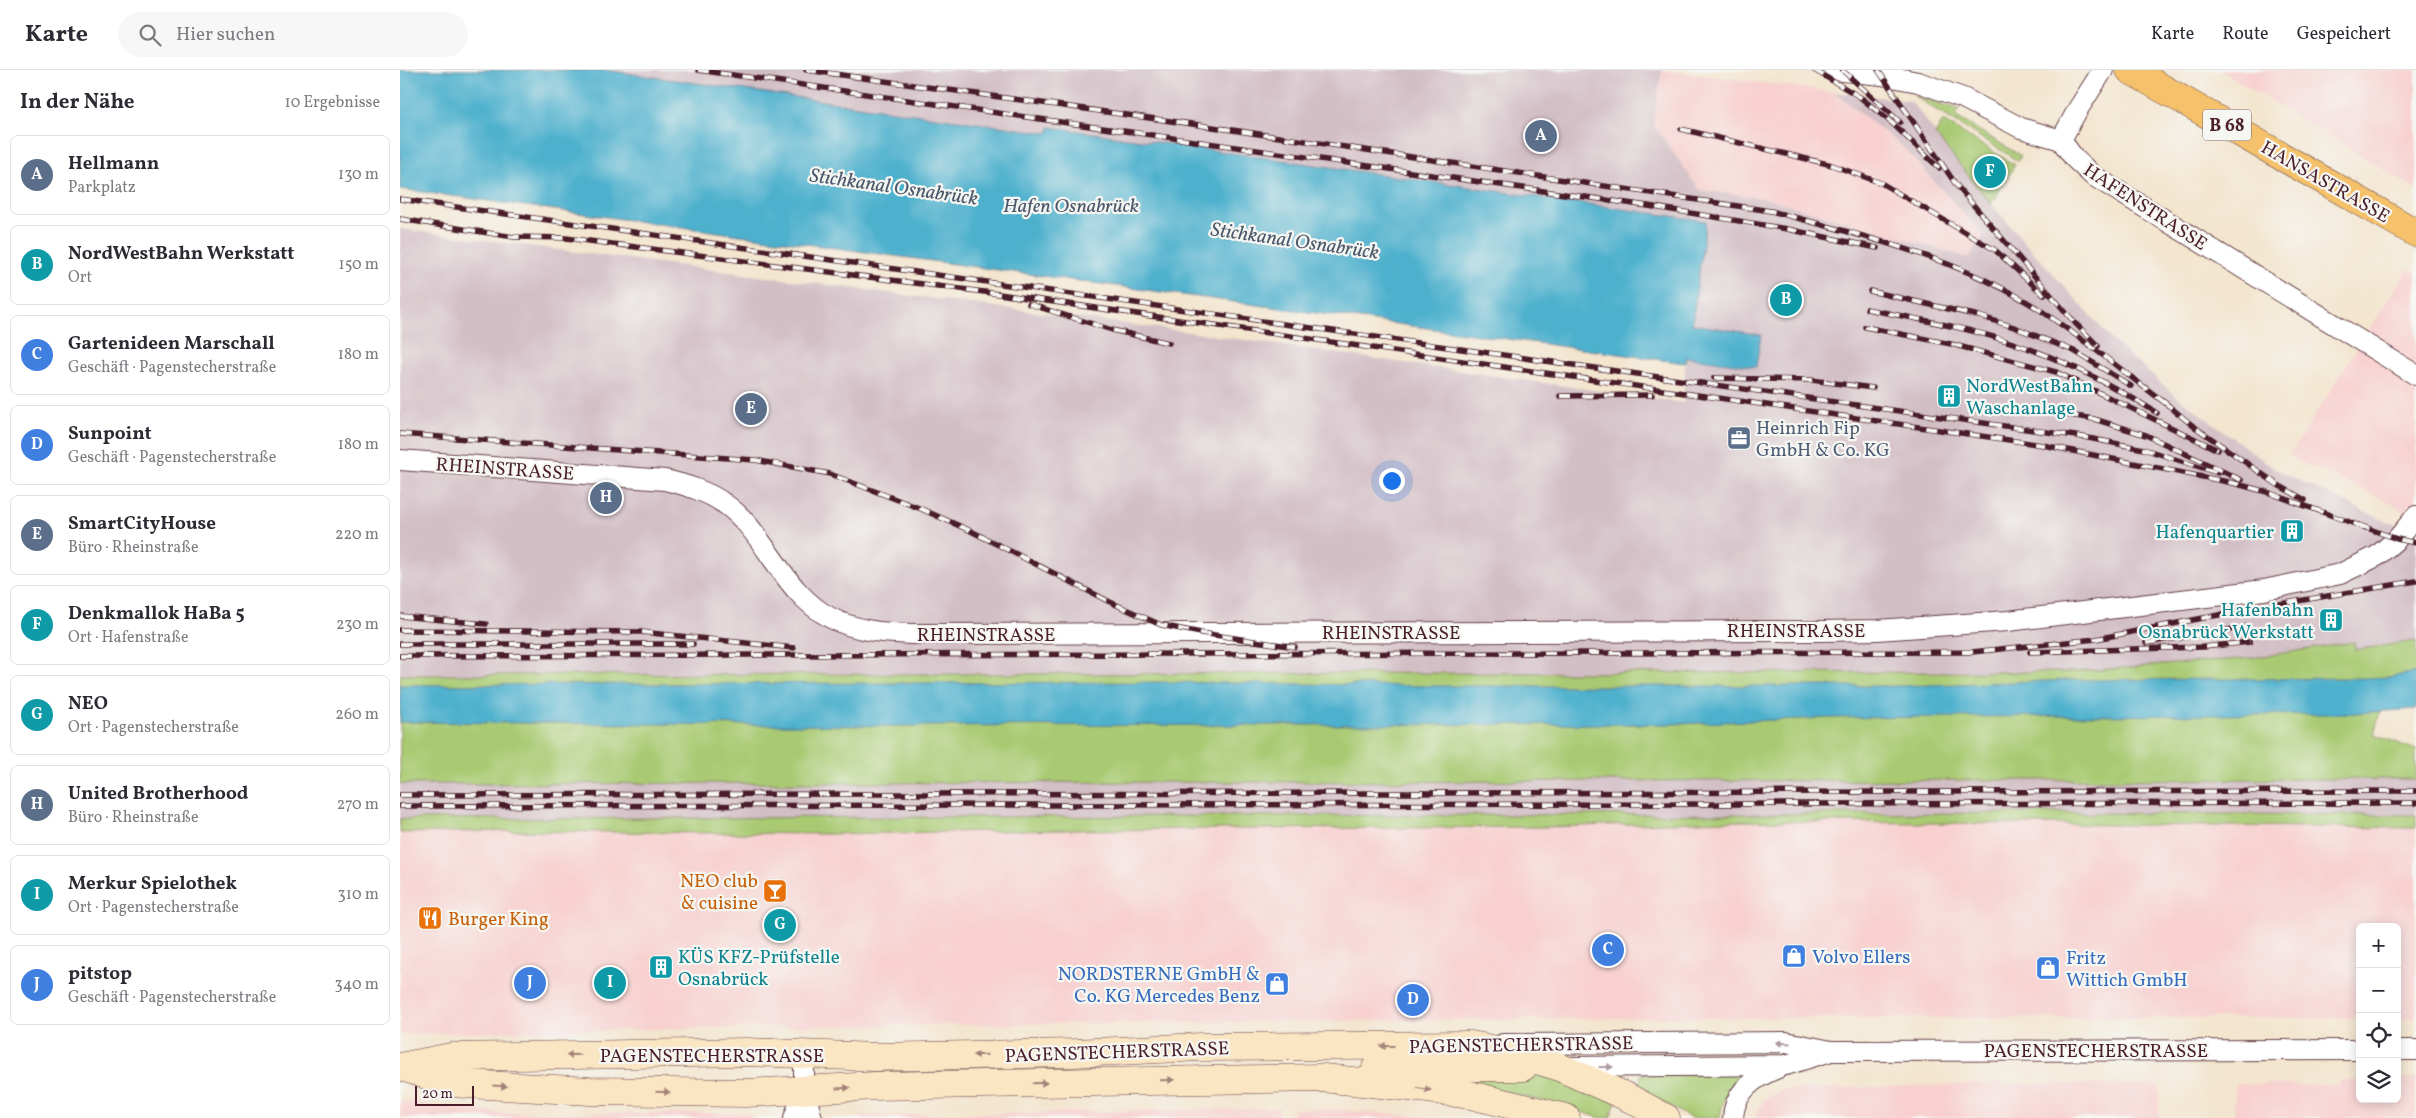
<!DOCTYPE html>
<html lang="de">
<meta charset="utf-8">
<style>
:root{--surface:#fff;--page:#f7f7f7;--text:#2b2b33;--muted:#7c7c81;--line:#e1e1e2;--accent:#c8321e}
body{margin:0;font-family:Vollkorn,serif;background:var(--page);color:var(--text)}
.controls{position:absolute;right:15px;bottom:15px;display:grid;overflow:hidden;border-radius:8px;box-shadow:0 2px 12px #0003}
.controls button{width:45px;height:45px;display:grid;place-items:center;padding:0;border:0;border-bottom:1px solid var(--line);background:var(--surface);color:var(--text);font:25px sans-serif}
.scale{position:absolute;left:15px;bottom:12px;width:59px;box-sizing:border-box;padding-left:5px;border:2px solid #4a1f2b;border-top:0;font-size:14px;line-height:18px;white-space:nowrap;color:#4a1f2b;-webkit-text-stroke:4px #f6f6f2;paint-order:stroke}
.you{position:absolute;left:991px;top:410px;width:18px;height:18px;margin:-12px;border:4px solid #fff;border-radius:50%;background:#1a73e8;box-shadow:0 0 0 8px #1a73e833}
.badge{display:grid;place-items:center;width:32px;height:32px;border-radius:50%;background:var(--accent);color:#fff;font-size:16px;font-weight:700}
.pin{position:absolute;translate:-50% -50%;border:2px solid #fff;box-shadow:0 1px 5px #0006}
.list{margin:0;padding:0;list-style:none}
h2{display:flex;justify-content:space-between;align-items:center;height:65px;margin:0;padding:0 20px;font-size:21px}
h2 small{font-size:16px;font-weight:400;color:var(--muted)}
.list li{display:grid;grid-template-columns:32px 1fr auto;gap:15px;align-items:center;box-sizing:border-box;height:80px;margin:0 10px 10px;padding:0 10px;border:1px solid var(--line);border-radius:8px}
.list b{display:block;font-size:19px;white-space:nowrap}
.list p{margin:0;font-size:16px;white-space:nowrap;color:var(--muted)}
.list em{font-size:16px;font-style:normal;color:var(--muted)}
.icon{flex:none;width:28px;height:28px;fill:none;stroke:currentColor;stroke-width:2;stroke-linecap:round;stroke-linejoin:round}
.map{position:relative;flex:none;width:2016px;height:1048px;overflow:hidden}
header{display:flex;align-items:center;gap:30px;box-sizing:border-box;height:70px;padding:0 25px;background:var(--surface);border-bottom:1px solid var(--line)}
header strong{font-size:24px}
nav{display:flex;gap:28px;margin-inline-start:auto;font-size:18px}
.search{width:350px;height:45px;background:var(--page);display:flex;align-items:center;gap:12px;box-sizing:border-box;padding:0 18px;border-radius:28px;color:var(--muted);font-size:19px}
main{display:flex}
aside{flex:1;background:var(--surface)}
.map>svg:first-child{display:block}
.built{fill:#f7d0cf}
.industrial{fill:#d2bec5}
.green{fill:#a9ca72;stroke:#7a744e}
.water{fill:#4eb0cd;stroke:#4c687c}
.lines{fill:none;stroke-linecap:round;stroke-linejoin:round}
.street-casing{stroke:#633d43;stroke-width:22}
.secondary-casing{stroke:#633d43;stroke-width:29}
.primary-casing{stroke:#633d43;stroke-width:29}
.street{stroke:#fff;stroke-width:20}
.secondary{stroke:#fbe6c4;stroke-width:28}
.primary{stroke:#f5c16b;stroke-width:28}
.rail-casing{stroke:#4a1f2b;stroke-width:5.5}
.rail{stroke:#f6f6f2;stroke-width:4;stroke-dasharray:11;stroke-linecap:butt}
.oneway{fill:#ae9aa0}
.oneway2{fill:#a28278}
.labels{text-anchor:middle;stroke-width:4.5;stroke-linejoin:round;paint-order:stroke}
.shield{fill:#f6f6f2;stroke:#7e6067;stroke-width:1}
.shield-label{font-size:18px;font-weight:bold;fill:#4a1f2b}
.street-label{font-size:19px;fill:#4a1f2b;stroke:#f6f6f2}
.culture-label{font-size:19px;fill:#0d838f;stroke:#f6f6f2;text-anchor:start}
.service-label{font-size:19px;fill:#4e5e75;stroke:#f6f6f2;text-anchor:start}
.food-label{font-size:19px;fill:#c56008;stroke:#f6f6f2;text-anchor:end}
.shop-label{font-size:19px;fill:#366cbe;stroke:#f6f6f2;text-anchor:start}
.water-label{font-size:20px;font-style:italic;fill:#4c596c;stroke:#f6f6f2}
</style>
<header>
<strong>Karte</strong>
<div class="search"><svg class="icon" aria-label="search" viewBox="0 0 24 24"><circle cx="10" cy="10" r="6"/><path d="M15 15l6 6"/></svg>Hier suchen</div>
<nav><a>Karte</a><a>Route</a><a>Gespeichert</a></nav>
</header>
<main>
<aside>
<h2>In der Nähe<small>10 Ergebnisse</small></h2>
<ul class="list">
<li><span class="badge" style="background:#5c6f8a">A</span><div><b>Hellmann</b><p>Parkplatz</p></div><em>130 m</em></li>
<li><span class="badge" style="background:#0f9aa8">B</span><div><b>NordWestBahn Werkstatt</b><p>Ort</p></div><em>150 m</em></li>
<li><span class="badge" style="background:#3f7fe0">C</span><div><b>Gartenideen Marschall</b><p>Geschäft · Pagenstecherstraße</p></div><em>180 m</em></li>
<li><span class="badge" style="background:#3f7fe0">D</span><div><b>Sunpoint</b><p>Geschäft · Pagenstecherstraße</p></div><em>180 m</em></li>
<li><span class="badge" style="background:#5c6f8a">E</span><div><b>SmartCityHouse</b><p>Büro · Rheinstraße</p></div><em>220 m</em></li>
<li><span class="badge" style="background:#0f9aa8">F</span><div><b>Denkmallok HaBa 5</b><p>Ort · Hafenstraße</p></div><em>230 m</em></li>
<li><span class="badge" style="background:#0f9aa8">G</span><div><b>NEO</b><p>Ort · Pagenstecherstraße</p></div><em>260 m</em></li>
<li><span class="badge" style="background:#5c6f8a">H</span><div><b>United Brotherhood</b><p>Büro · Rheinstraße</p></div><em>270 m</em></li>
<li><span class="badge" style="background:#0f9aa8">I</span><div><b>Merkur Spielothek</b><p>Ort · Pagenstecherstraße</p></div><em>310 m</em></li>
<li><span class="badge" style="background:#3f7fe0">J</span><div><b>pitstop</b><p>Geschäft · Pagenstecherstraße</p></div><em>340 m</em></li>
</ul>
</aside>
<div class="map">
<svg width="2016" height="1048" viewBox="0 0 2016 1048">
<rect width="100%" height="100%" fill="#f6f6f2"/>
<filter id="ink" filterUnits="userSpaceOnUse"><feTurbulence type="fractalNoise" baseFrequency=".02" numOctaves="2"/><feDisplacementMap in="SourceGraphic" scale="10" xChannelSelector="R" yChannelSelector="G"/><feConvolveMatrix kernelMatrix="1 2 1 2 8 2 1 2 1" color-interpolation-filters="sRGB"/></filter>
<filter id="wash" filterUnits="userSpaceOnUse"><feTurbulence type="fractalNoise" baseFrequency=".0096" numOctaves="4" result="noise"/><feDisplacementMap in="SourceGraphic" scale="20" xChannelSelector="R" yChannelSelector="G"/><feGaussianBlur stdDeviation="1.12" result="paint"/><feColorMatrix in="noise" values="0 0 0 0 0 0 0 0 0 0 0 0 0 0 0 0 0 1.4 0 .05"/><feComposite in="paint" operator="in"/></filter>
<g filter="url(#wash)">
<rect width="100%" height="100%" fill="#f3e5ce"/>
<g class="built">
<path d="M1262,0l172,22 70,56 80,88 -15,22 -200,-59 -69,-9 -47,-66z"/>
<path d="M1820,0h196v119l-158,-96z"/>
<path d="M2008,198l8,5v249l-23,-18 -104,-48z"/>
<path d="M1326,751l690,7v190h-19v-91h-37v91h-733l-798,8 -429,8v-201l101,-2 327,3 239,-4 483,-3z"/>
<path d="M1997,1008h19v40h-182l1,-34 104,1v-5h21v19h37z"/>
<path d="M1603,1013l156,2v33h-404l9,-18 17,-10z"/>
<path d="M0,1031l95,12h250l9,5h-354z"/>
<path d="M879,1038v10h-423l4,-2z"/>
<path d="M893,1039h34l114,9h-148z"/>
</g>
<g class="industrial">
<path d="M204,0h1058l-9,54 47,66 69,9 200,59 15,-22 -80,-88 -70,-56 77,9 64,84 52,60 90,100 58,50 100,74 110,52 31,7v113l-61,10 -2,-9 -101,16 -180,14 -1672,3v-446l795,104 488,70 3,-46 70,10 5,-32 -69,-10 13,-104 -655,-94 -2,6z"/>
<path d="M2016,709v36l-358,-2 -1658,6v-35z"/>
</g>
<g class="green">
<path d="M1514,26l45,13 -4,7 66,40 -3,5z"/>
<path d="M1543,51l72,44 -24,39 -56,-70z"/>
<path d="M2016,571v31l-26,5 -26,2 16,33 -6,22 42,16v29l-2016,5v-109l1672,-3 180,-14 102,-16 1,8z"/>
<path d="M1658,743l358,2v13l-690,-7 -176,6 -483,3 -239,4 -327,-3 -101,2v-14z"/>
<path d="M1031,1004h107l78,28 -6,16h-10l-33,-11z"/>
<path d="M1241,1004h103c-14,14 -22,25 -24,44h-29l-52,-28z"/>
</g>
<g class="water">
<path d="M0,0h204l444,63 2,-6 656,94 -14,103 69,11 -5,32 -70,-10 -1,6 -1285,-174z"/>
<path d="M2016,602v37l-74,5 -515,4 -154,6 -780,2 -493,-4v-37l765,-3 271,4h463l174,-6 291,-2 26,-1z"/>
</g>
</g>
<g filter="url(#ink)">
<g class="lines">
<defs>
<g id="street">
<path d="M1434,0l48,5 36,7 45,16 58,30 40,12 13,18 18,17 324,200"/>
<path d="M1661,70l17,-31 25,-39"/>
<path d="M0,390l265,20c21,5 42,11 60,24 41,28 57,89 106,114 25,13 53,15 81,16l909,-3 56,-1 131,-9 256,-31 76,-16 37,-18 20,-17 19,-23"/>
<path d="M1103,974l283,-2 45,9 529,-1"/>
<path d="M1997,980h19"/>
<path d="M404,984v36l8,28"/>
<path d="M1166,997l220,-2 42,-13"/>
<path d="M394,1048l10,-28"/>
<path d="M1333,1048c1,-27 22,-41 45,-50"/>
</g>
<g id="secondary">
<path d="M0,997l51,-10 296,-5 128,5 199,-4 127,-6 270,-2 46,9 40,12 70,31 39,21"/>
<path d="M2,997l49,16 139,8 156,2 129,-7 448,-8 96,10 51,7 96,23"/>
<path d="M976,998l147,-1"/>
</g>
<path id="primary" d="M1730,0l286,163"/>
</defs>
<use href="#street" class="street-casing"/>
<use href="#secondary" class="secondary-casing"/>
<use href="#primary" class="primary-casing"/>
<use href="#street" class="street"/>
<use href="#secondary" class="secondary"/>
<use href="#primary" class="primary"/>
<defs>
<g id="rail">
<path d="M298,0l950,136 139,23 90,19"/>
<path d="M406,0l393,55 572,86c89,24 191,48 269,99 44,29 86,64 128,95"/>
<path d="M1414,0l46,27 32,26 47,45"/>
<path d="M1442,0l58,52"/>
<path d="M1478,0l79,116 118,137 23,23"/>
<path d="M1281,59l151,36 49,18 114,67 49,45"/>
<path d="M0,129l1683,238 61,12 74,24"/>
<path d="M0,149l114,18 52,1 426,55 1051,152 190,38 34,9 99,36"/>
<path d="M1470,221l109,25 35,11 60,24 57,35"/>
<path d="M629,234l83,26 57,13"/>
<path d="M1467,239c49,10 99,18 146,34 51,17 98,41 144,70"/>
<path d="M1465,257l86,17 105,28 162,78"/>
<path d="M1314,308l97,2 62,8"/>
<path d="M1160,326l92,-1"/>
<path d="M1763,331l29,24 86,60 27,15"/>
<path d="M1624,338l70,11 52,16 95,45"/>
<path d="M0,364l355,26 75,14 89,34 52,23 137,70 53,24 40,8 94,14"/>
<path d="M1959,455l38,14 19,4"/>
<path d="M0,546l86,8"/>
<path d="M0,560l241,2 153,16"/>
<path d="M1746,573l101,-16"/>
<path d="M0,574h293"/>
<path d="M1630,582l174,-5 46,-5"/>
<path d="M0,586l1572,-4 124,-13 148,-29 172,-29"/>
<path d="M0,725l2016,-4"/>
<path d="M0,736l2016,-3"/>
</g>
</defs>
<use href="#rail" class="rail-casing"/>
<use href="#rail" class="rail"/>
</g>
<defs><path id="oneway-solid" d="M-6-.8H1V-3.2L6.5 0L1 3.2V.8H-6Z" transform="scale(1.25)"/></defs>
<g class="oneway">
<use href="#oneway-solid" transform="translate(1383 973) rotate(-176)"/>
<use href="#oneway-solid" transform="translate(1206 997)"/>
</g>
<g class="oneway2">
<use href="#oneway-solid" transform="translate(987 976) rotate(180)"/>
<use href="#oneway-solid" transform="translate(173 985) rotate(179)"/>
<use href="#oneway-solid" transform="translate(580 985) rotate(179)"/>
<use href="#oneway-solid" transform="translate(767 1010) rotate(-1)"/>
<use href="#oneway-solid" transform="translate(640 1013) rotate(-1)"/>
<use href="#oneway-solid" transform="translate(100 1016) rotate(3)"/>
<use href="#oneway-solid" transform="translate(443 1018) rotate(-3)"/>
<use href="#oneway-solid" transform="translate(1024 1019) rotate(8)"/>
<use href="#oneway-solid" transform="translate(263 1022) rotate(1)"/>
</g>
</g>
<defs>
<symbol id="building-square" viewBox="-11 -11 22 22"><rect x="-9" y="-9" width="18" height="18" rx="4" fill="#0f9aa8" stroke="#f6f6f2"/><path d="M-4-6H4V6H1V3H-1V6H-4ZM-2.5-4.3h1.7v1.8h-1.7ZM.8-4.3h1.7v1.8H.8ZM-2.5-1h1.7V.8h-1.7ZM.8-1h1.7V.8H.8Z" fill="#fff"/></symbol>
<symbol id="office-square" viewBox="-11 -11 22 22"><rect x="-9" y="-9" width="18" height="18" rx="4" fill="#5c6f8a" stroke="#f6f6f2"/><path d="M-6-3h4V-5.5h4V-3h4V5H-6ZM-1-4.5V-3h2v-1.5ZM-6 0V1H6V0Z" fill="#fff"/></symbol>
<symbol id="bar-square" viewBox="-11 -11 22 22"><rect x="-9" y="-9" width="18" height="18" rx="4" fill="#e8710a" stroke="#f6f6f2"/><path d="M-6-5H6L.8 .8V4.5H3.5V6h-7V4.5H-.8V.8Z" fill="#fff"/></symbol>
<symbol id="restaurant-square" viewBox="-11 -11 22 22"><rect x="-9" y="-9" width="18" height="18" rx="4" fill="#e8710a" stroke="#f6f6f2"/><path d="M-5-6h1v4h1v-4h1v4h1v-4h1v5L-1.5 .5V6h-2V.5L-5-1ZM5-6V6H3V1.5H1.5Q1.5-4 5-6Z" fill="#fff"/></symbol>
<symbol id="shop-square" viewBox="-11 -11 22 22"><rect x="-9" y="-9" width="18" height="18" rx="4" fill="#3f7fe0" stroke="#f6f6f2"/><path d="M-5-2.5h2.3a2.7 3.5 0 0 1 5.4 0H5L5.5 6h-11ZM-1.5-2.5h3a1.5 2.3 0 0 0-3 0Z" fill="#fff"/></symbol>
</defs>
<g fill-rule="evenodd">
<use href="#building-square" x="1535" y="312" width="28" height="28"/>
<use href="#office-square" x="1325" y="354" width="28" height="28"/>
<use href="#building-square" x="1878" y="447" width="28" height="28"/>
<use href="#building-square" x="1917" y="536" width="28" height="28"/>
<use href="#bar-square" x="361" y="807" width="28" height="28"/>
<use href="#restaurant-square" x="16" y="834" width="28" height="28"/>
<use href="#shop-square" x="1380" y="872" width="28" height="28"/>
<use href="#building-square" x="247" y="883" width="28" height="28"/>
<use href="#shop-square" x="1634" y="884" width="28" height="28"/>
<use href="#shop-square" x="863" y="900" width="28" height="28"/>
</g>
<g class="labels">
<rect class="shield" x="1803" y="39.5" width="48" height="31" rx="4"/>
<g class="shield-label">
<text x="1827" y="61">B 68</text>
</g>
<g class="street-label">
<text transform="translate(1926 111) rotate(30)" y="7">HANSASTRASSE</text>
<text transform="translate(1746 136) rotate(33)" y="7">HAFENSTRASSE</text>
<text transform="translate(105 398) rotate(4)" y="7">RHEINSTRASSE</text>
<text x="1396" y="567">RHEINSTRASSE</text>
<text x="991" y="569">RHEINSTRASSE</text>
<text x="586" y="571">RHEINSTRASSE</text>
<text transform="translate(1121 974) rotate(-1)" y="7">PAGENSTECHERSTRASSE</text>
<text x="1696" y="987">PAGENSTECHERSTRASSE</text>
<text transform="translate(717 981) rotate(-2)" y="7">PAGENSTECHERSTRASSE</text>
<text x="312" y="992">PAGENSTECHERSTRASSE</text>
</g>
<g class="culture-label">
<text x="1566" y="322">NordWestBahn<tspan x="1566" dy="22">Waschanlage</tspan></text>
<text x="1874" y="468" text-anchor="end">Hafenquartier</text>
<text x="1914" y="546" text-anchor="end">Hafenbahn<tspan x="1914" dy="22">Osnabrück Werkstatt</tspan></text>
<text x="278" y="893">KÜS KFZ-Prüfstelle<tspan x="278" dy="22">Osnabrück</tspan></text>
</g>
<g class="service-label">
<text x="1356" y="364">Heinrich Fip<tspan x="1356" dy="22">GmbH &amp; Co. KG</tspan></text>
</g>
<g class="food-label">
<text x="358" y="817">NEO club<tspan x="358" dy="22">&amp; cuisine</tspan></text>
<text x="48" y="855" text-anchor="start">Burger King</text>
</g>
<g class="shop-label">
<text x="1412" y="893">Volvo Ellers</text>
<text x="1666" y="894">Fritz<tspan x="1666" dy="22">Wittich GmbH</tspan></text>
<text x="860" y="910" text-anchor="end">NORDSTERNE GmbH &amp;<tspan x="860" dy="22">Co. KG Mercedes Benz</tspan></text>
</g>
<g class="water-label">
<text transform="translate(494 116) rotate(8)" y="7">Stichkanal Osnabrück</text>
<text x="671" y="142">Hafen Osnabrück</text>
<text transform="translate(895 170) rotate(8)" y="7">Stichkanal Osnabrück</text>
</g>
</g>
</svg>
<div class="controls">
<button>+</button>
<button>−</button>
<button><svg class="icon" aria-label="locate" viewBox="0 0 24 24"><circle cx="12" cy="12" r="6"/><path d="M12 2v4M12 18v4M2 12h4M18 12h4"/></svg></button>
<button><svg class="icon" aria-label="layers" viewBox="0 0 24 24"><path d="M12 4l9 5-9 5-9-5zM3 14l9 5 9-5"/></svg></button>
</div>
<div class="scale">20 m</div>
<div class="you"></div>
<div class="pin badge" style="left:1141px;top:66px;background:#5c6f8a">A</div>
<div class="pin badge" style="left:1386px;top:230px;background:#0f9aa8">B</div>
<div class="pin badge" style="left:1208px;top:880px;background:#3f7fe0">C</div>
<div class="pin badge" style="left:1013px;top:930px;background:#3f7fe0">D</div>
<div class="pin badge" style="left:351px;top:339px;background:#5c6f8a">E</div>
<div class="pin badge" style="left:1590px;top:102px;background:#0f9aa8">F</div>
<div class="pin badge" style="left:380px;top:855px;background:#0f9aa8">G</div>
<div class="pin badge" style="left:206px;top:428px;background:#5c6f8a">H</div>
<div class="pin badge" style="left:210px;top:913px;background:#0f9aa8">I</div>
<div class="pin badge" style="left:130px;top:913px;background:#3f7fe0">J</div>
</div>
</main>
